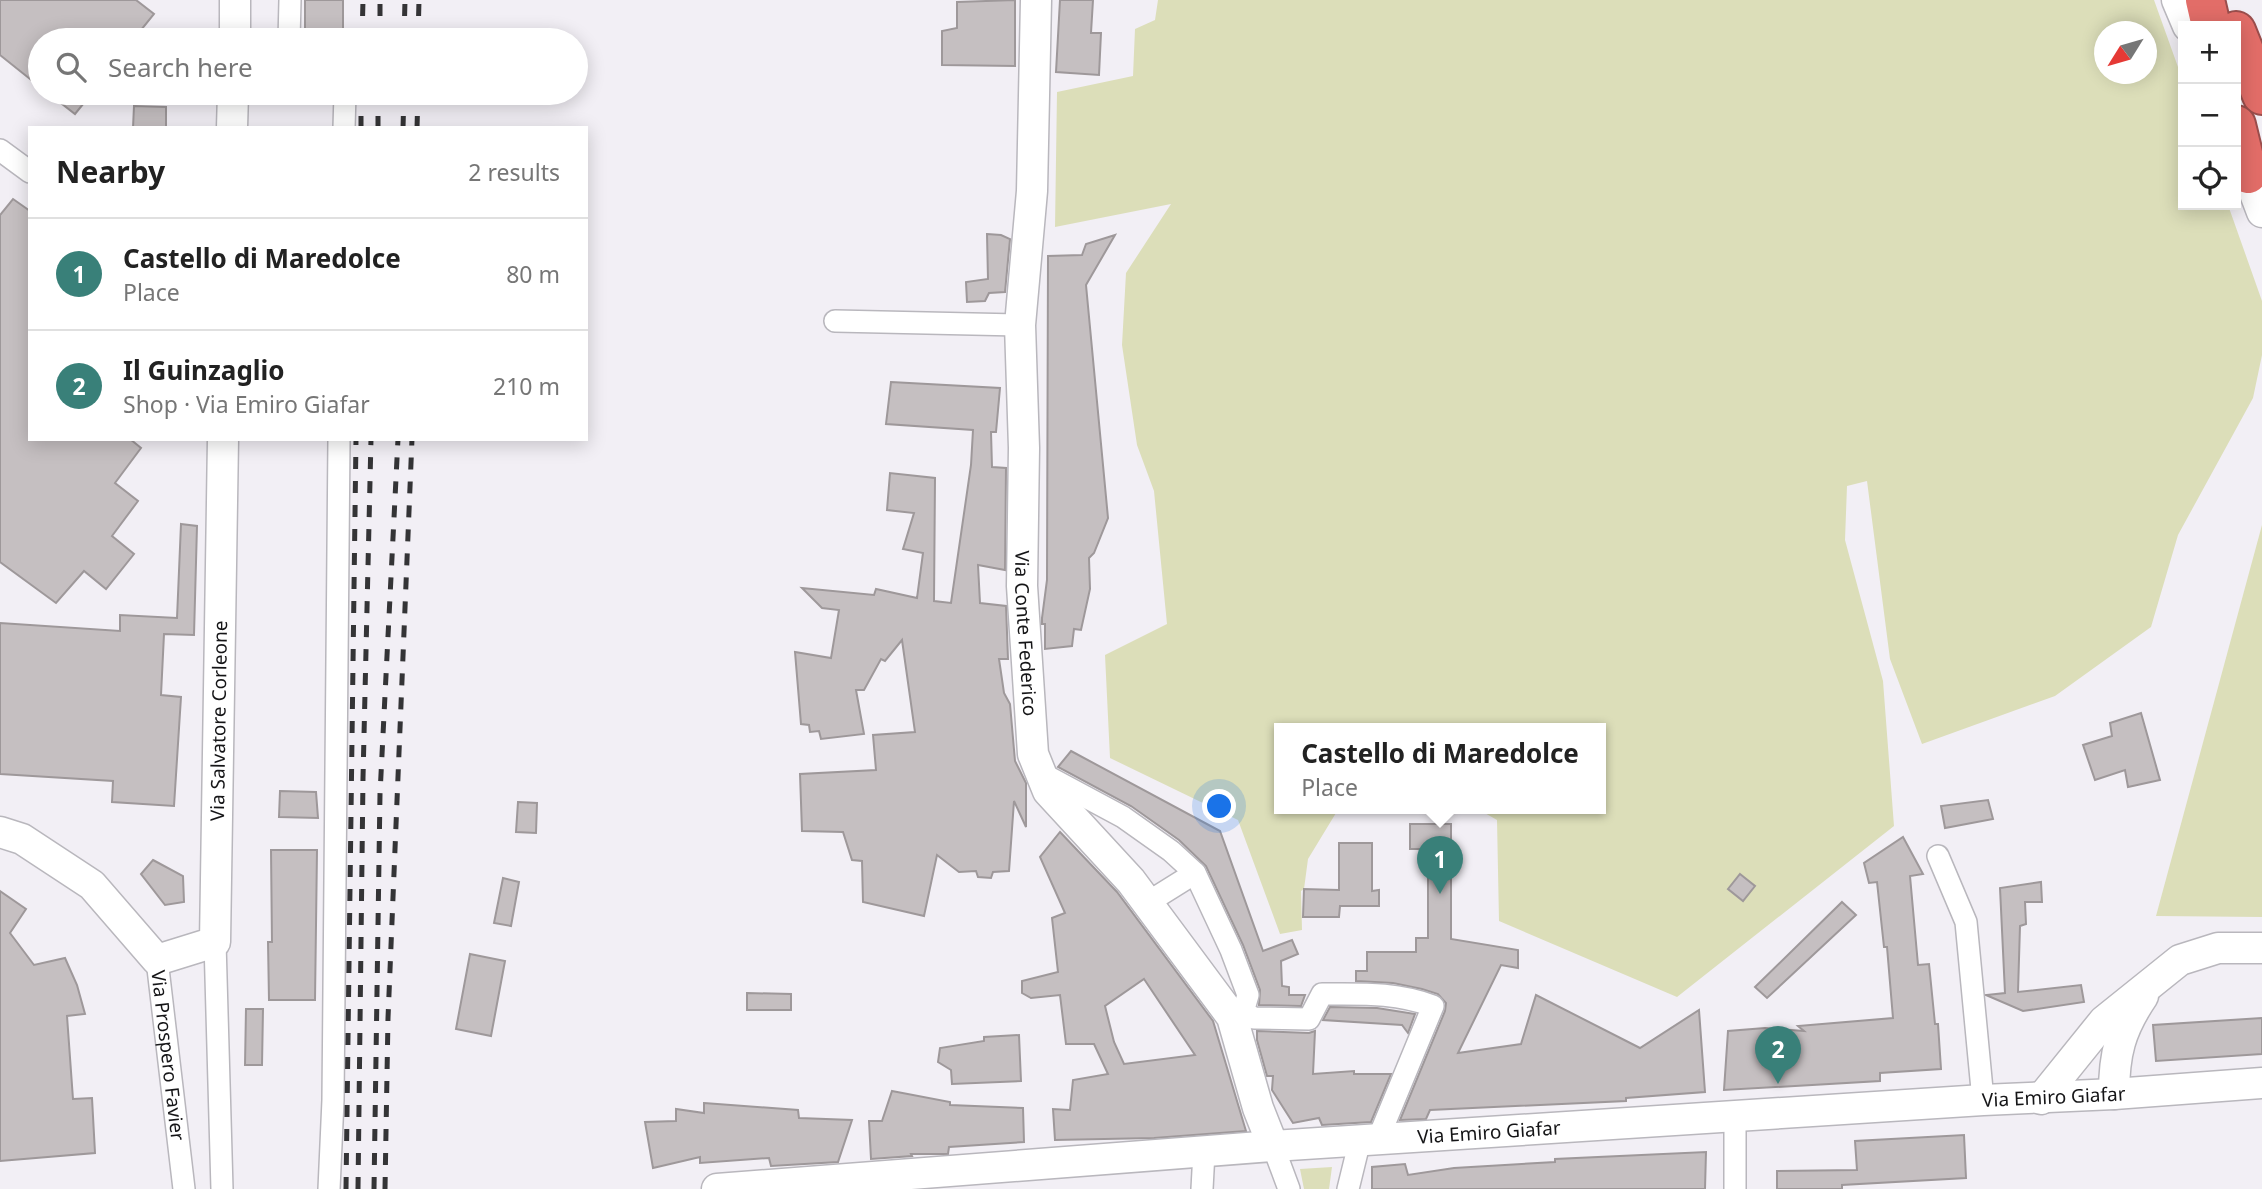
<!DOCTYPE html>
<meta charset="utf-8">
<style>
:root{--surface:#fff;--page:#f6f6f6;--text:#222;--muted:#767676;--line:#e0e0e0;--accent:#398079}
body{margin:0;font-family:"Noto Sans",sans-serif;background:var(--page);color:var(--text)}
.controls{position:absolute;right:21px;top:21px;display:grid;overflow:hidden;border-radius:0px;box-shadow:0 4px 18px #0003}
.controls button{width:63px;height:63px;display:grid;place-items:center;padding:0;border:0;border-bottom:2px solid var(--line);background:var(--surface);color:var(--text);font:35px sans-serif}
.compass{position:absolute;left:2094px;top:21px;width:63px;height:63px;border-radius:50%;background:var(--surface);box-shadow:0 4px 18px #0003;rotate:233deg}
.you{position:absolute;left:1220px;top:807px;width:24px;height:24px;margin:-18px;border:5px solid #fff;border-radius:50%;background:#1a73e8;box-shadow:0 0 0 10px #1a73e833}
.badge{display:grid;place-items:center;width:46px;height:46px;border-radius:50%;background:var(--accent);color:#fff;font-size:23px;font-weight:700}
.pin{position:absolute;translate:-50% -58px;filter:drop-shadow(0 2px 4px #0008)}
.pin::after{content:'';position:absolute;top:37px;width:24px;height:21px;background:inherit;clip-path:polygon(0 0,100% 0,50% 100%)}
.popup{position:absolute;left:1274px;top:723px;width:332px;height:91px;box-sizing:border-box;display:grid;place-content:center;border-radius:0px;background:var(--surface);filter:drop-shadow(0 2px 5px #0005);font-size:23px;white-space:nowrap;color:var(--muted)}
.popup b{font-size:26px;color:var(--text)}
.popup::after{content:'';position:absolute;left:50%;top:100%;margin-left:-14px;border:14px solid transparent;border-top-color:var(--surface)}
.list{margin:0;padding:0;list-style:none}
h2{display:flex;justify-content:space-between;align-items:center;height:91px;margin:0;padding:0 28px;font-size:30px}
h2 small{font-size:23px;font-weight:400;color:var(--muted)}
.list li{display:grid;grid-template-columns:46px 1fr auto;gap:21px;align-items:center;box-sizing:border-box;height:112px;padding:0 28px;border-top:2px solid var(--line)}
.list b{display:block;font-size:26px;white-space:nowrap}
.list p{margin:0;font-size:23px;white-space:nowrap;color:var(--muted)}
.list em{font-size:23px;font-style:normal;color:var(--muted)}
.icon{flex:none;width:38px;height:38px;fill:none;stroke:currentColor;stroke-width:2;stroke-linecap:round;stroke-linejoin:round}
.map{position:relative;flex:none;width:2262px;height:1189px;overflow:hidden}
.search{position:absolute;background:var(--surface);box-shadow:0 4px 18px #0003;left:28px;top:28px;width:560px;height:77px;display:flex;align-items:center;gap:18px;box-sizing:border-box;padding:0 24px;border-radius:38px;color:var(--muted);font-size:26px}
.panel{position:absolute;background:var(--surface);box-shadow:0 4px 18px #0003;left:28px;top:126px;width:560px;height:315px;border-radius:0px}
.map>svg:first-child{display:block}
.green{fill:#dcdeb9;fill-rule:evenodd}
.building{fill:#c5bfc1;stroke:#9e989a;stroke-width:2;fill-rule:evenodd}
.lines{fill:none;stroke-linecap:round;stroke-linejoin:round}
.street-casing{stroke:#b9b7bd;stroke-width:24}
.secondary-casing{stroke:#b9b7bd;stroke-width:33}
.highway-casing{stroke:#9a4e4c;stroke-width:42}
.street{stroke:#fff;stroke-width:21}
.secondary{stroke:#fff;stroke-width:30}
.highway{stroke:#e26d68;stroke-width:38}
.rail{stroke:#343436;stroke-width:5;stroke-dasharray:12 12;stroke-linecap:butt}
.labels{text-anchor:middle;stroke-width:5;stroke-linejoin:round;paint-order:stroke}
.street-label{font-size:19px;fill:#151517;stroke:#fff}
</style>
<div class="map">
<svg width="2262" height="1189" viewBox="0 0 2262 1189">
<rect width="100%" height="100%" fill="#f2eff5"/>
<g class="green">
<path d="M1158,0h996l29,81v124h45l34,96v54l-9,43 -75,137 -27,92 -96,69 -133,48 -32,-85 -23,-178 -20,5 -2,54 38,141 11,145 -217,171 -178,-76 -2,-101 -21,-12h125v-80h-322v80h60l-31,51 -4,30 -3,2 1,39 -22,4 -42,-114 -128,-62 -5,-103 62,-31 -13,-133 -17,-46 -15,-100 4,-72 45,-69 -116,23 2,-135 76,-16 2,-47 20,-9zM2104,32h42v42h-42z"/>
<path d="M2262,525v392l-106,-1z"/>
<path d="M1332,1167l-3,22h-25l-4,-20z"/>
</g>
<g class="building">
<path d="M0,0h136l18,14 -21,26h-93v47l-40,-32z"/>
<rect x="305" y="0" width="38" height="40"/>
<path d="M1015,0v66l-73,-1v-34l15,-3v-26z"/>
<path d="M1060,0h33l-2,33h10l-2,42 -43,-3z"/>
<path d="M48,93h44l-17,21z"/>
<path d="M134,106l32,1v21h-33z"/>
<path d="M13,199l17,12v228h100l11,9 -26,35 23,18 -26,35 22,18 -28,35 -22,-18 -28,32 -56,-41v-347z"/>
<path d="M987,234l14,1 9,4 -5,53 -16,1 -4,8 -18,1 -1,-20 22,-3z"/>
<path d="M1115,235l-29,50 22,233 -14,35 -5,5 1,31 -9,41 -7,-1 -2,17 -27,3v-25h-3v-6l5,-38 1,-324 34,-1 4,-11z"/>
<path d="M891,382l109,6 -4,44h-5l1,35 14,1 -1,102 -27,-5 2,38 26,3 2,53h-9l5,34 6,11 5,57 11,22v44l-12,-26 -5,70 -16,1 -2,6 -13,-1 -2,-6 -17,1 -22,-17 -13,61 -61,-14 -1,-41 -10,-1 -9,-28 -41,-1 -2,-57 76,-4 -3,-35 42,-3 -13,-92 -17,21 -4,-2 -17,31h-8l8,44 -43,5 -2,-8 -9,1 -1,-7 -8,-1 -6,-72 36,6 8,-48 -17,-2 -20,-20 72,7 2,-6 41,9 6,-45 -20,-4 11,-36 -27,-3 3,-37 45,5 -1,123 17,2 20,-138 2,-35 -87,-6z"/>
<path d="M181,524l16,2 -3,109 -30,-1 -3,61 20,2 -7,109 -62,-4 1,-21 -113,-7v-151l120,8v-16l57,3z"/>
<path d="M2141,713l19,67 -32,7 -3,-17 -30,10 -12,-35 29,-9 -2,-13z"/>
<path d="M1071,751l149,80 43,120 29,-11 6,14 -17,7 1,25 7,1v8h16l-4,11 -42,-1 1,-15 -17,-45 -37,-79 -27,-26 -48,-34 -73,-39z"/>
<path d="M280,791l36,1 2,26 -39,-1z"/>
<path d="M1988,800l5,19 -48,9 -4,-22z"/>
<path d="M518,802l19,1 -1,30 -20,-1z"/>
<path d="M1410,824h41v115l67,11v18l-17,-3 -43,88 63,-9 15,-49 104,53 59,-38 6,82 -79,6v3l-196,9 -4,9 -26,1 45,-109 1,-8 -8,-9 -16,-5 -29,-6 -37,-2v-10h11v-19h49v-14h12v-89h-18z"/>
<path d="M1060,832l57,60 96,129 33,110 -92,7 -99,2 -2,-31 17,1 3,-30 35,-6 -14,-30h-28l-6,-49 -29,3 -9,-5v-12l36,-9 -6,-54 13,-5 -25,-56zM1144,979l51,76 -71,9 -10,-22 -9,-36z"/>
<path d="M1903,837l20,37 -13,2 8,89 11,-1 6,60h3l3,45 -61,4v8l-156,9 4,-59 37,-3 39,3 -6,-5 95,-8 -6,-71h-3l-7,-65 -8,1 -5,-20z"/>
<path d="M1339,843h33v48l7,-1v16h-39l-1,11h-36l1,-28 35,1z"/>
<path d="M271,850h46l-2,150h-46l-1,-58h4z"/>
<path d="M153,860l30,16 1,26 -19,3 -24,-31z"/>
<path d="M1740,874l15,12 -12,15 -15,-12z"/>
<path d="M503,878l16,4 -8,44 -17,-3z"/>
<path d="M2041,882l1,20h-17l1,22 -6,2 -2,66 63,-7 3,17 -61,9 -37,-16 19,-2 -5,-105z"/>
<path d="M0,891l26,18 -16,24 24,32 31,-7 12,27 8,29 -18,2 6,83 19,-1 3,55 -95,8z"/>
<path d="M1842,902l14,13 -89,83 -12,-11z"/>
<path d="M470,954l35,7 -14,75 -35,-7z"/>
<path d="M747,993l44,1v16h-44z"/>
<path d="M1330,1007l47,1 38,6 -7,19 -6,-8 -79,-5z"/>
<path d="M246,1009h17l-1,56h-17z"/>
<path d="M2262,1018v36l-106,7 -3,-36z"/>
<path d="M1257,1031l52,2 6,-2 -2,43 41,-3v3h37l-20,48 -49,3 -3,-7 -26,5 -21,-33 1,-14h-6l-10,-36z"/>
<path d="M1019,1035l2,46 -69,3 -1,-14 -13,-8 2,-14 44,-7v-4z"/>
<path d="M892,1091l58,11v3l73,3 1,34 -75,5 -1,7h-37l1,2 -41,3 -2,-38h13z"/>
<path d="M704,1103l94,7 1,8 53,2 -14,42 -67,4 -2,-8 -69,5v-6l-47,11 -8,-46 31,-1v-12l28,4z"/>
<path d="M1964,1135l2,43 -124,7v4h-65v-18l80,-1 -2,-29z"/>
<path d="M1706,1152l-1,37h-333v-22l33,-3 3,11 46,-7 101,-6v-3z"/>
</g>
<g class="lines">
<defs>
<g id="street">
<path d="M289,40l1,-40"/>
<path d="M344,128l1,-35"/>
<path d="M0,150l30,22"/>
<path d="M835,321l185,4"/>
<path d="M1041,773l82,44 48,34 24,22 36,77 17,45 -11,38"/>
<path d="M1938,856l28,66 17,178"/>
<path d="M1147,903l48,-30"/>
<path d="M215,942l7,247"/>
<path id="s1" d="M157,960l27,229"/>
<path d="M1243,1012l11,6 55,1 13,-25c40,0 73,-2 111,12l-55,133"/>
<path d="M1273,1146l16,43"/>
<path d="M329,1189l4,-89 6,-661"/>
<path d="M1202,1189l2,-37"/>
<path d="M1348,1189l12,-49"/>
<path d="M1735,1189v-73"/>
</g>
<g id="secondary">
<path id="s2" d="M1036,0l-4,191 -12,134 4,123 -2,138 11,168 15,37 83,90 101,136 26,91 15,38"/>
<path d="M2177,0l11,26"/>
<path d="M235,40v-40"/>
<path d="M232,128l1,-35"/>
<path d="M2240,154l22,58"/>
<path id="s3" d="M0,832l22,7 70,46 65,75 58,-18 8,-503"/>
<path d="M2114,1094c0,-40 6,-64 29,-98"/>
<path d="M2041,1099l63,-78 76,-61 38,-12h44"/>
<path id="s4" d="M717,1189l556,-43 710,-46 131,-6 148,-11"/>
</g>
<g id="highway">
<path d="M2205,0l6,26"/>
<path d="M2236,31l26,64"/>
<path d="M2236,125l12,49"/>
</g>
</defs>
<use href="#street" class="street-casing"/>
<use href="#secondary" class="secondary-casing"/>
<use href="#highway" class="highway-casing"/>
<use href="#street" class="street"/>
<use href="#secondary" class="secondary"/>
<use href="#highway" class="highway"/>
<g class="rail">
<path d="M362,40l1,-40"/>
<path d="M380,40v-40"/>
<path d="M404,40l1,-40"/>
<path d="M418,40l1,-40"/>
<path d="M361,128v-35"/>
<path d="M378,128v-35"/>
<path d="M403,128l1,-35"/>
<path d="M417,128l1,-35"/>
<path d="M346,1189l10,-750"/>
<path d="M358,1189l5,-411 8,-339"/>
<path d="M374,1189l6,-395 18,-355"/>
<path d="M385,1189l3,-171 24,-579"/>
</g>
</g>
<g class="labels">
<g class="street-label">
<text dy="7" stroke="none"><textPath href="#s2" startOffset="634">Via Conte Federico</textPath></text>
<text dy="7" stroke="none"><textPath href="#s3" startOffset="488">Via Salvatore Corleone</textPath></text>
<text dy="7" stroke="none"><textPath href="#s1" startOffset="96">Via Prospero Favier</textPath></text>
<text dy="7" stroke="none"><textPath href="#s4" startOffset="1340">Via Emiro Giafar</textPath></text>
<text dy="7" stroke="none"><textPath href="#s4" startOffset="774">Via Emiro Giafar</textPath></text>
</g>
</g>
</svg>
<div class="controls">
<button>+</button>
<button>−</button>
<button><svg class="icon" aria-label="locate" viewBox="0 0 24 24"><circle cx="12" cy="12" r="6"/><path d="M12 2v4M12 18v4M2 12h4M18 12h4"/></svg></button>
</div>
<svg class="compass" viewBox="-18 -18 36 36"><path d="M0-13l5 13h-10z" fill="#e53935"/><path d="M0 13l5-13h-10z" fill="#767676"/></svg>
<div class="you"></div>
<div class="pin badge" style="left:1440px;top:894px">1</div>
<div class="popup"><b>Castello di Maredolce</b>Place</div>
<div class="pin badge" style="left:1778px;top:1084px">2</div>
<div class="search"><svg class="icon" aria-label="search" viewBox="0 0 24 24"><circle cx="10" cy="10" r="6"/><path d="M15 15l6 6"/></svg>Search here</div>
<section class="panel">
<h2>Nearby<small>2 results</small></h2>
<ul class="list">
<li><span class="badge">1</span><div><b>Castello di Maredolce</b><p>Place</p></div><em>80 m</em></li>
<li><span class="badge">2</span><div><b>Il Guinzaglio</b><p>Shop · Via Emiro Giafar</p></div><em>210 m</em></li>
</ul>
</section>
</div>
